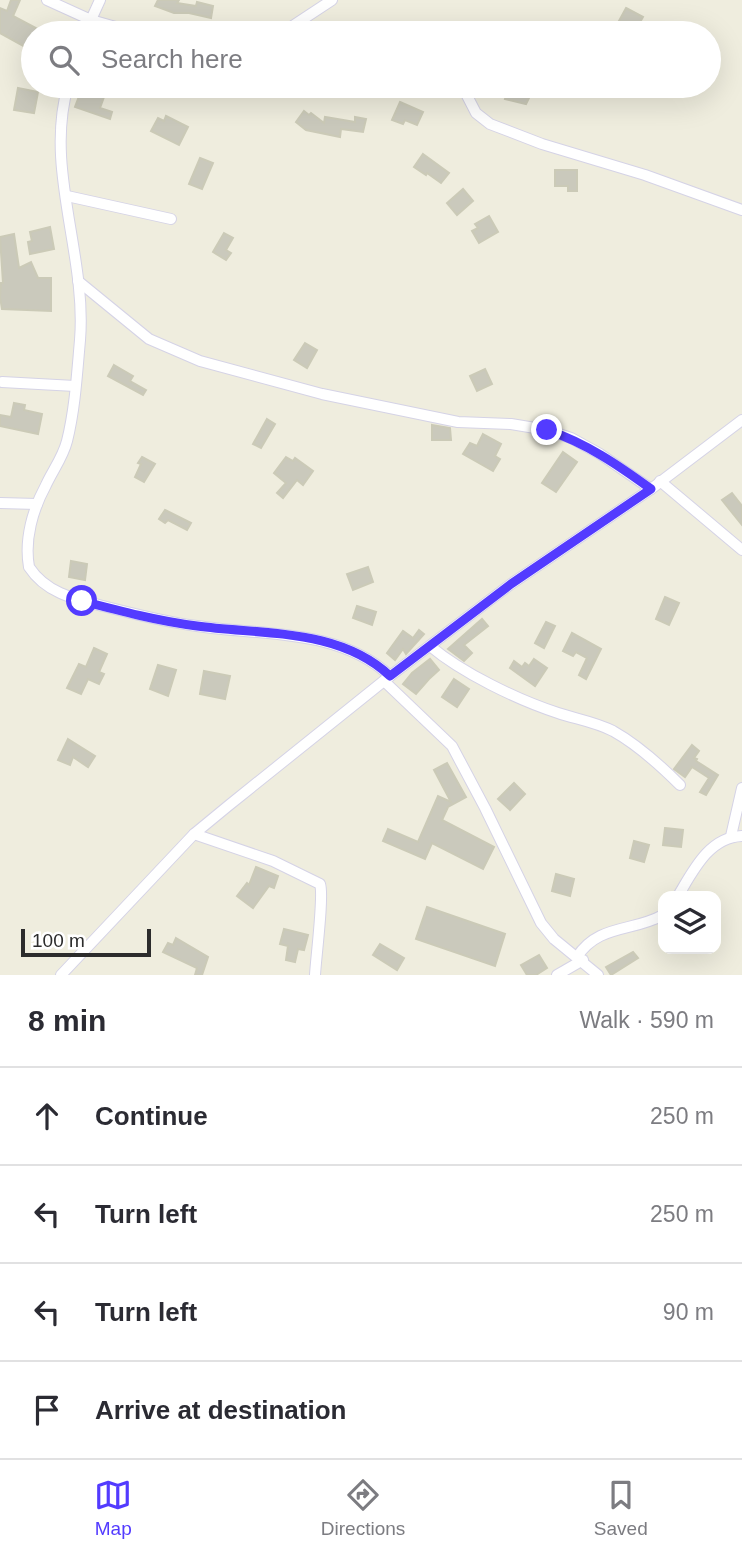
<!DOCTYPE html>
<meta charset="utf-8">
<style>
:root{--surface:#fff;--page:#f7f7f7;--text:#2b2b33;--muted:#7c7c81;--line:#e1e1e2;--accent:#533bff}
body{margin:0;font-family:Arial,sans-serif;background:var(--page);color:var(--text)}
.controls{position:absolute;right:21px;bottom:21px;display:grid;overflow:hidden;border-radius:14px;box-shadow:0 7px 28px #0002}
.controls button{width:63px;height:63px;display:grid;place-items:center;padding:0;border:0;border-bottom:2px solid var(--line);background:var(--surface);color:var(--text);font:35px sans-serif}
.scale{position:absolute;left:21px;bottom:18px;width:130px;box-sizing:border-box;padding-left:7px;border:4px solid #2c2c2c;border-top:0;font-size:19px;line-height:24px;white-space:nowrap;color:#2c2c2c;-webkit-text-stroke:5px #fff;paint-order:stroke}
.stop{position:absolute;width:21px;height:21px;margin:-16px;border:5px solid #533bff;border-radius:50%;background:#fff}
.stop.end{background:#533bff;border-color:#fff;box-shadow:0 2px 7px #0008}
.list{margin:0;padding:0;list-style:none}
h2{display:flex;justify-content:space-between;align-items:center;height:91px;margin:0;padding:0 28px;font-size:30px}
h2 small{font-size:23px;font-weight:400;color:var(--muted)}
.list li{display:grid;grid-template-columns:46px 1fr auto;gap:21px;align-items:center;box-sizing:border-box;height:98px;padding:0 28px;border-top:2px solid var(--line)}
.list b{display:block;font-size:26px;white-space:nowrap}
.list em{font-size:23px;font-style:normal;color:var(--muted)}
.icon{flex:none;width:38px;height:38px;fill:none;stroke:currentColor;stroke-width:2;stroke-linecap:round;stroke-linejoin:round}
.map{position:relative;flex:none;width:742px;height:975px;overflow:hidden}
.search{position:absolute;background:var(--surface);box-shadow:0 7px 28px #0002;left:21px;right:21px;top:21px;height:77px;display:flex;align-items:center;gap:18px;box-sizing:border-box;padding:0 24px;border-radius:38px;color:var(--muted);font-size:26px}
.sheet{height:483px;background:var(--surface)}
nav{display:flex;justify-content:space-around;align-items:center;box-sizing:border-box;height:98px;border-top:2px solid var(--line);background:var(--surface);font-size:19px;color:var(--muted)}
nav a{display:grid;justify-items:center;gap:4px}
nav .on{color:var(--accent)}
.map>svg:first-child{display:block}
.building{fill:#cac9bc;stroke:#cbcab7;stroke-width:2}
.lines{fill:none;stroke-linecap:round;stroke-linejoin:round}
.street-casing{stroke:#d5d3e6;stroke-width:12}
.street{stroke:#fff;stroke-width:10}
.route{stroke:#533bff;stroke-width:9}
</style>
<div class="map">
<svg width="742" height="975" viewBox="0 0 742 975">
<rect width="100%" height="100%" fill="#efedde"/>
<g class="building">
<path d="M11,0h9l-7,16 32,17h-12v7l-4,9 -29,-16v-25l7,3z"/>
<path d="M158,0h21l-2,3 19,3 1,-4 16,4 -2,12 -22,-5h-15l-19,-7z"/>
<path d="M626,8l17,9 -4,7 4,3 -3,6h-15l-7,-4 4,-6 -3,-2z"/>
<path d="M83,86h25l-8,22 12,4 -2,7 -35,-12z"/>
<path d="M502,86h21l-1,3 9,5 -5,10 -21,-5 2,-6 -6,-1z"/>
<path d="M18,88l20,4 -4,21 -20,-3z"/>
<path d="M400,102l23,10 -6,13 -12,-5 -2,4 -11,-4z"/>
<path d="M304,111l5,4 2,-2 13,10 1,-6 30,5v-5l11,2 -3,13 -22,-3 -1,8 -34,-7 -10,-8z"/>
<path d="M166,116l22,11 -9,18 -28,-14 7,-13 6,3z"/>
<path d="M423,154l26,19 -8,10 -14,-10 -1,2 -12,-8z"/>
<path d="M200,158l13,5 -11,26 -13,-5z"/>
<path d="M555,170h22v21h-9v-5h-13z"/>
<path d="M463,189l10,12 -16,14 -10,-12z"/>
<path d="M489,216l9,16 -19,11 -7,-12 6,-3 -3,-4z"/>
<path d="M50,227l4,22 -24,5 -2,-12 4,-1 -2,-9z"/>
<path d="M224,233l9,5 -7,12 5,3 -5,7 -13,-8z"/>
<path d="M14,234l5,34 12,-6 7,16h13v33l-49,-2 -2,-12 1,-14h2l-3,-46z"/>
<path d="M305,343l12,7 -10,18 -13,-8z"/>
<path d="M114,365l19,11 -3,5 16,9 -3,5 -35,-19z"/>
<path d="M485,369l7,15 -15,7 -7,-15z"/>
<path d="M14,403l11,2 -1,5 18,4 -4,20 -38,-8v-11l11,2z"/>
<path d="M267,419l8,5 -14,24 -8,-4z"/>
<path d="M432,425l18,3 1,12h-19z"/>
<path d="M483,434l18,10 -6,12 5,3 -7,12 -30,-17 7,-11 7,3z"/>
<path d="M563,452l14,10 -21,30 -14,-9z"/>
<path d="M142,457l13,7 -11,18 -9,-5 6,-13 -3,-1z"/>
<path d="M286,457l7,4 2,-3 18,13 -10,14 -6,-5 -14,18 -6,-5 9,-10 -12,-10z"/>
<path d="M732,493l10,13v19l-20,-25z"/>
<path d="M165,510l26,13 -4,7 -19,-10 -3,3 -6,-4z"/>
<path d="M71,561l16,3 -2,16 -16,-3z"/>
<path d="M368,567l5,15 -20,8 -6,-16z"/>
<path d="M665,597l14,6 -10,22 -13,-6z"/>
<path d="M357,606l19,6 -4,13 -19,-7z"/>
<path d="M482,619l6,7 -24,19 8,8 -8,8 -16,-12z"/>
<path d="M546,622l9,4 -11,22 -9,-5z"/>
<path d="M419,630l5,4 -18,20 -3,-5 -8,11 -8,-7 16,-22 10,7z"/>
<path d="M572,633l29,16 -15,30 -7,-4 8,-17 -11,-6 -3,4 -10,-5z"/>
<path d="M94,648l13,6 -8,18 5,2 -5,10 -11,-5 -7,15 -14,-6 12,-24 7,3z"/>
<path d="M430,659l9,11 -10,9 -13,15 -13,-10 9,-11z"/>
<path d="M534,659l13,9 -12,18 -25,-18 4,-7 8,6 3,-4 4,3z"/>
<path d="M158,665l18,5 -8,26 -18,-7z"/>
<path d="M204,671l26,5 -5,23 -25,-5z"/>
<path d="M454,679l15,10 -12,18 -15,-10z"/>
<path d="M68,739l27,17 -7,11 -15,-10 -3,8 -12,-5z"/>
<path d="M692,745l7,6 -5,7 3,1 -1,2 22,14 -12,20 -6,-3 9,-14 -17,-11 -7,10 -11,-8z"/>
<path d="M447,763l19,34 -18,10 -6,13 52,27 -11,22 -51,-26 -7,16 -42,-18 5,-12 30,13 20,-46 13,6 -17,-32z"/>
<path d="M514,783l11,11 -15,16 -12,-11z"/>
<path d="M665,828l18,2 -2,17 -18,-2z"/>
<path d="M634,841l15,4 -5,17 -14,-4z"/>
<path d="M256,867l22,9 -4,12 -5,-2 -16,22 -16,-12 10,-13 2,2z"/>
<path d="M556,874l18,5 -4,17 -18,-5z"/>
<path d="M427,907l78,27 -10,32 -79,-27z"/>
<path d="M284,929l24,6 -4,15 -6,-1 -3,13 -9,-2 2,-14 -8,-2z"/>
<path d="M176,938l32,19 -6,18h-7l2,-7 -34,-16 5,-9 5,2z"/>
<path d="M380,944l24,14 -7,12 -24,-15z"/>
<path d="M633,952l5,6 -27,17 -5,-8z"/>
<path d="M539,955l8,13 -11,7h-9l-6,-10z"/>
</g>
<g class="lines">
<defs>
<g id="street">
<path d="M47,0l44,20 46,13"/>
<path d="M85,33l15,-33"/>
<path d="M282,33l50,-33"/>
<path d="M68,86c-24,82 19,169 12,254 -3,34 -5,69 -13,101 -4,16 -14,29 -21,44 -13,24 -22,54 -17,82 17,26 45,32 74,39 31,8 62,16 94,20 66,10 142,2 193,50"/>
<path d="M462,86l14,27 14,11 52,20 103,31 97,35"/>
<path d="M67,196l104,23"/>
<path d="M78,281l71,58 51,22 122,33 136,28 53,2 36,6 24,8 29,16 51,35"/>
<path d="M2,382l73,4"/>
<path d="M660,481l82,69"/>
<path d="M0,503l37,1"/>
<path d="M430,646c32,27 88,54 128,67 18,6 38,9 55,18 25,14 47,34 67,54"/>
<path d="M384,681l68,65 33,62 56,115 13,16 44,36"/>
<path d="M194,834l79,27 47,23c4,11 -4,73 -5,91"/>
<path d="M731,836l11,-48"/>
<path d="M678,896c15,-25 31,-59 64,-60"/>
<path d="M577,957c21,-33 56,-25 86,-42"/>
<path d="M61,975l133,-141 34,-28 162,-130 121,-92 140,-95 91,-69"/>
<path d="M557,975l26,-15"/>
</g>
</defs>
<use href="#street" class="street-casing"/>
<use href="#street" class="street"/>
</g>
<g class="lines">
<path class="route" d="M82,601c38,10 76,20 115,25 66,9 142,2 193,50l121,-92 140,-95c-33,-24 -65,-46 -104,-59"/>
</g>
</svg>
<div class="controls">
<button><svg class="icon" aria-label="layers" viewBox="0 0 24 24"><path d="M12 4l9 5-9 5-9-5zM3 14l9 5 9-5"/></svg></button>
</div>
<div class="scale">100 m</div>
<div class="stop" style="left:82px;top:601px"></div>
<div class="stop end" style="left:547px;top:430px"></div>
<div class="search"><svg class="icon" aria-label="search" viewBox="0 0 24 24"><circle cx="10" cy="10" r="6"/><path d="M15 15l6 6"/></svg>Search here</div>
</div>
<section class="sheet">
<h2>8 min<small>Walk · 590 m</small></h2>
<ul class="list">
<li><svg class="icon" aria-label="ahead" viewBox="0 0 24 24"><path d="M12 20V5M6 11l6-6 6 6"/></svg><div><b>Continue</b></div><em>250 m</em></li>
<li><svg class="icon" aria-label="left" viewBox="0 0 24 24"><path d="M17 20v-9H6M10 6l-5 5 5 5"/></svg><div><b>Turn left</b></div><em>250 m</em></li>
<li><svg class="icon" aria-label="left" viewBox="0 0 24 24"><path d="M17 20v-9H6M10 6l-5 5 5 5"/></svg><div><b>Turn left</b></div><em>90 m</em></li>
<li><svg class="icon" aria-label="arrive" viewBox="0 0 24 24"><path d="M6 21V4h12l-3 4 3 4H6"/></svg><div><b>Arrive at destination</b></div></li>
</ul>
</section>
<nav>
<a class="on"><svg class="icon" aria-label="map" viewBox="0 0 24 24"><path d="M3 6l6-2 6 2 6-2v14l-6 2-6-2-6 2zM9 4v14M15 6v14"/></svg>Map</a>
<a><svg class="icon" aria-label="directions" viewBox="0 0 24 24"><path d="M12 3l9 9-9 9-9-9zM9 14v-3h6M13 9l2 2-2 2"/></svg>Directions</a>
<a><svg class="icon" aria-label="saved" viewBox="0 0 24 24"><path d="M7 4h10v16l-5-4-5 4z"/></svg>Saved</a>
</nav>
